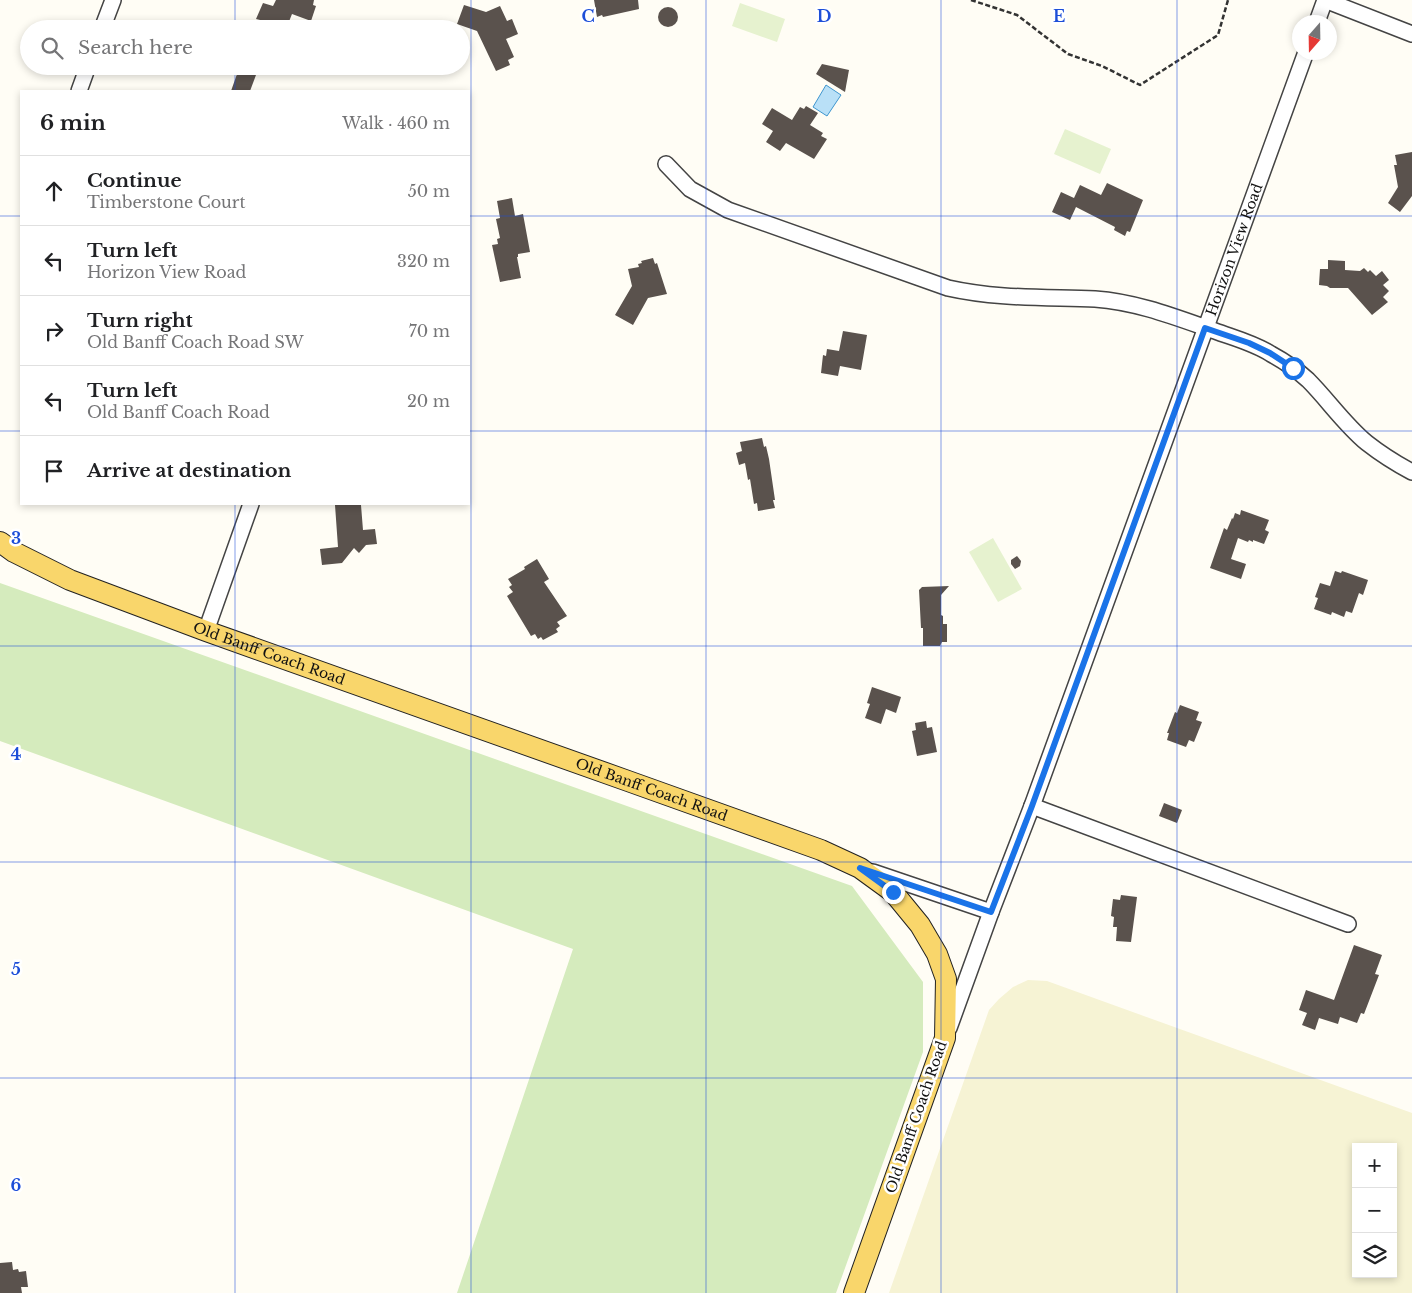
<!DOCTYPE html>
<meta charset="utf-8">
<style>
:root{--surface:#fff;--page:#f2f2f2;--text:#202124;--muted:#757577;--line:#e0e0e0}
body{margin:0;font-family:"Libre Baskerville",serif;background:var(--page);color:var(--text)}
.controls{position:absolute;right:15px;bottom:15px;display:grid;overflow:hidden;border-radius:0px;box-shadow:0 2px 8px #0003}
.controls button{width:45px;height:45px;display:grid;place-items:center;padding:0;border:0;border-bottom:1px solid var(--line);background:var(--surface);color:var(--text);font:25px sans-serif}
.compass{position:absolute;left:1292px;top:15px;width:45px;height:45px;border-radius:50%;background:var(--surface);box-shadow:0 2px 8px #0003;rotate:200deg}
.stop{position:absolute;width:15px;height:15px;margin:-11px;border:4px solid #1a73e8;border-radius:50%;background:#fff}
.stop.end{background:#1a73e8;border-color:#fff;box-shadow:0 1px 5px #0008}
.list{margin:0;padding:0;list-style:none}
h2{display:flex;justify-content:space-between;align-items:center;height:65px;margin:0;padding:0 20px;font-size:21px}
h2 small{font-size:16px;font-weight:400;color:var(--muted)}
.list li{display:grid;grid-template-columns:32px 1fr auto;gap:15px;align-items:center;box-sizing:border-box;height:70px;padding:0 20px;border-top:1px solid var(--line)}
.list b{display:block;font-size:19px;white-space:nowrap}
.list p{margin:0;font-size:16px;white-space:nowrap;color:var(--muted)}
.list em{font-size:16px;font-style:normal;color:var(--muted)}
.icon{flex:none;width:28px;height:28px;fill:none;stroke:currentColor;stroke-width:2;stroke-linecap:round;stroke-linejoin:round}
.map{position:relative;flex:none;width:1412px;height:1293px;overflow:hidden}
.search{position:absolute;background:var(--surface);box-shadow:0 2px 8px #0003;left:20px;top:20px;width:450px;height:55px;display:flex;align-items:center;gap:12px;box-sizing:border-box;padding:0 18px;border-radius:28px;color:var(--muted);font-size:19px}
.panel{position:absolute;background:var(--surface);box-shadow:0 2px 8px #0003;left:20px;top:90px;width:450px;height:415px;border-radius:0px}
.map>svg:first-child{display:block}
.farmland{fill:#f6f3d4;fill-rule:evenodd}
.green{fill:#d5ebbd}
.pitch{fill:#e6f2cf}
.water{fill:#b9e0f7;stroke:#3f96cf}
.building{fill:#5a524d}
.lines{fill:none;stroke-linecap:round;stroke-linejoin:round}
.minor-casing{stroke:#444;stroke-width:18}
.major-casing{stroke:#222;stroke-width:22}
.path{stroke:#333;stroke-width:2.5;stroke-dasharray:5 2.5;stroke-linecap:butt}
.minor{stroke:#fff;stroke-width:15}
.major{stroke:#f9d66b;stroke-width:20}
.route{stroke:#1a73e8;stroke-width:6}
.grid{fill:none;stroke:#1d4ed8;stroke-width:1;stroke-opacity:0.55}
.labels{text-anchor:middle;stroke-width:5;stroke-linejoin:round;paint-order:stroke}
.street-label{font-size:14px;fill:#111;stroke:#fff}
.grid-label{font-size:16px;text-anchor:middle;font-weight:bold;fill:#1d4ed8;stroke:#fff;stroke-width:5;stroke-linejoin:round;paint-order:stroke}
</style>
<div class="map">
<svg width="1412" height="1293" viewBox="0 0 1412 1293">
<rect width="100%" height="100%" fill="#fffdf5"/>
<path class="farmland" d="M1028,980l19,1 365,132v180h-523l100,-283 10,-11 14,-12zM1356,1147h37v127h-37z"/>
<path class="green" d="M0,583l852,303 71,96v70l-87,241h-379l116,-344 -573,-208z"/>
<g class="pitch">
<path d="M740,3l45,16 -8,23 -45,-16z"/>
<path d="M1065,129l46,20 -11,25 -46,-20z"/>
<path d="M993,538l29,51 -24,13 -29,-50z"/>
</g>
<path class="water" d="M826,85l15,10 -14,21 -14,-9z"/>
<g class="building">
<path d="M276,0h38l-1,5 3,1 -5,15 -19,-7 -6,15h-29l3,-9 -4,-1 7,-16 10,3z"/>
<path d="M594,0h44l1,9 -36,8 -1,-2 -5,2z"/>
<path d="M464,5l22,7 14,-6 7,15 5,-2 6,15 -12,5 8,18 -6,3 2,5 -14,6 -19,-40 -20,-7z"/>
<circle cx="668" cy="17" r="10"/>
<path d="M822,64l27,6 -4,22 -29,-18z"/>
<path d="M242,70l14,5 -6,16h-19l6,-17 3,1z"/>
<path d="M806,106l12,7 -8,12 13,8 -2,3 6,3 -13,20 -28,-16 -6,8 -14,-9 7,-11 -11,-7 10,-16 20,12 8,-13 4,2z"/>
<path d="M1412,152v44l-12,16 -12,-9 10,-16 -4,-22h3l-2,-10z"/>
<path d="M1107,183l36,17 -13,32 -3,-1 -2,5 -11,-6 1,-3 -39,-20 -6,13 -18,-8 9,-20 13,6 6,-13 21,10z"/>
<path d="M512,198l3,18 8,-2 7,38 -12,2v3h-1l4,21 -21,4 -8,-37 6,-1 -1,-5 3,-1 -4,-19 4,-1 -3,-17z"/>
<path d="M653,258l2,6 2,-1 10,31 -19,4 -15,27 -18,-10 17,-29 -4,-17 11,-2 -1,-3 4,-1 -1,-2z"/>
<path d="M1328,260l17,1v9l15,1 4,-3 4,4 2,-2 6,6 6,-5 7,9 -6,5 6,6 -6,6 5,5 -16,13 -24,-27h-18l-3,-2 -8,-1 1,-16h8z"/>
<path d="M843,331l24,4 -6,35 -21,-4 -2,10 -17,-3 2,-18 3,1 1,-7 12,2z"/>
<path d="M762,438l2,9 2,-1 3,13 6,41h-2l2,8 -17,3 -1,-8 -3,1 -4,-25 -2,1 -3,-17 -6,2 -3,-12 6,-2 -2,-9z"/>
<path d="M341,504l20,1 2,25 12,-1 2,15 -11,1 -7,8 -5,-5 -12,15 -20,2 -2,-16 18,-2 -3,-42z"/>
<path d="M1241,510l28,10 -4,10 4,2 -5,12 -11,-4v2l-4,-2 -1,2 -10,-4 -7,21 15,5 -5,15 -31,-11 14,-40 3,2 5,-12 1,1 2,-6 5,2z"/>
<path d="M1017,556l4,5 -1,5 -5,3 -4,-5v-4z"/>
<path d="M537,559l12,20 -5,3 23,34 -10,6 3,4 -4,3 2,3 -15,8 -2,-3 -3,2 -3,-5 -4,2 -24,-40 6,-4 -4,-5 3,-2 -4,-6 17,-10 -1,-2z"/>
<path d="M1335,571l6,2 1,-2 26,9 -5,15 -4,-2 -7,20 -6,-2 -2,6 -12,-5 -1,3 -17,-6 4,-11 -3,-1 5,-14 10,3z"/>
<path d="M949,586l-8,9v20l2,1v8h4v18h-5l-2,4h-17v-18h-2l-2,-38 3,-3z"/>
<path d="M872,687l29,10 -5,16 -10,-4 -5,15 -16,-6 5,-14 -3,-1z"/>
<path d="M1180,705l19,7 -3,8 6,2 -8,20 -5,-2 -3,7 -19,-7 2,-7h-2l8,-21 2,1z"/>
<path d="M926,721l1,7 5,-1 5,25 -20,4 -5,-25 4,-1 -1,-7z"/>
<path d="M1164,803l18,7 -5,13 -18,-7z"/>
<path d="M1121,895l16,2 -6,45 -15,-1 1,-14h-4l1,-10 -3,-1 2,-17 7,1z"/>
<path d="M1354,945l28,10 -7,19 4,1 -15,39 -3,-1 -4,10 -17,-6 -2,7 -19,-6 -4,12 -13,-5 5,-12 -8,-3 7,-20 28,10z"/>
<path d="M12,1262l1,8 5,-1 1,3 7,-1 2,16h-7l1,6h-22v-30z"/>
</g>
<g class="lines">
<defs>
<g id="minor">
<path d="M1325,0l87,34"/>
<path d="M1317,22l8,-22"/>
<path d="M102,29l11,-29"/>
<path d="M79,91l9,-25"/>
<path d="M666,164l24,25 38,21 220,78c49,11 97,9 147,11 42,3 80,18 120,32 19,7 39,12 56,23 13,7 26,16 37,26 20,20 37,45 59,63 14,11 30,21 45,29"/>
<path d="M206,631l45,-127"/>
<path d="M1032,806l316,118"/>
<path d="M873,872l118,40"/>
<path id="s1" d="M949,1028l42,-116 41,-106 274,-754"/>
</g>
<g id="major">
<path id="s2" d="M0,542l14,10 56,28 136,51 422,150 193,69 39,18 33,24 27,33 17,29 9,25 -1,59 -91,255"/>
</g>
</defs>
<use href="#minor" class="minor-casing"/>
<use href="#major" class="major-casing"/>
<path class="path" d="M971,0l46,15 51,39 34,12 38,19 78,-50 10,-35"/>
<use href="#minor" class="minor"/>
<use href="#major" class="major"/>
</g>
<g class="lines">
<path class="route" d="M893,892l-33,-24 131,44 41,-106 173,-478 44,15 21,10 23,15"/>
</g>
<path class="grid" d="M235,0v29M471,0v1293M706,0v1293M941,0v1293M1177,0v1293M235,66v25M0,216h21M469,216h943M0,431h21M469,431h943M235,504v789M0,646h1412M0,862h1412M0,1078h1412"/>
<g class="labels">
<g class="street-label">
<text dy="5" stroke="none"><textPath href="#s1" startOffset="829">Horizon View Road</textPath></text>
<text dy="5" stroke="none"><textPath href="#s2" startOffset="292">Old Banff Coach Road</textPath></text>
<text dy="5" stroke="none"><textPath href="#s2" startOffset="698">Old Banff Coach Road</textPath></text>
<text transform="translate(916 1117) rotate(-71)" y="5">Old Banff Coach Road</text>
</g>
</g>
<g class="grid-label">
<text x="588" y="22">C</text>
<text x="824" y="22">D</text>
<text x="1059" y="22">E</text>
<text x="16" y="544">3</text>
<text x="16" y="760">4</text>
<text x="16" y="975">5</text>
<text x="16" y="1191">6</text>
</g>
</svg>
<div class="controls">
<button>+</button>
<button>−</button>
<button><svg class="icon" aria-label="layers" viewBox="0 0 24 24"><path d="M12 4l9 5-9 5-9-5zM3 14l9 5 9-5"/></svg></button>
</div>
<svg class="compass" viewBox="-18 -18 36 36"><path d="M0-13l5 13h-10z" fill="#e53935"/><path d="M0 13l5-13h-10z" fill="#757577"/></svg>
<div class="stop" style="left:1293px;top:368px"></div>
<div class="stop end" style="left:893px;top:892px"></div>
<div class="search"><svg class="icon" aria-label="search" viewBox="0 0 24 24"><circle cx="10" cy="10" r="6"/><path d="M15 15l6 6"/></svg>Search here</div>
<section class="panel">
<h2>6 min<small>Walk · 460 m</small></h2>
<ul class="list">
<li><svg class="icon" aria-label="ahead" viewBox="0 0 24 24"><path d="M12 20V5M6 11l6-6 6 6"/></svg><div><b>Continue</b><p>Timberstone Court</p></div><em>50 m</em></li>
<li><svg class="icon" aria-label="left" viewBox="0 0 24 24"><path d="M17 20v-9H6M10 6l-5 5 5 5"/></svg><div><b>Turn left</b><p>Horizon View Road</p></div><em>320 m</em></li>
<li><svg class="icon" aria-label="right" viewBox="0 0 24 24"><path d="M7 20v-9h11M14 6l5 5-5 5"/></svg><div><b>Turn right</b><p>Old Banff Coach Road SW</p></div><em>70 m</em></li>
<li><svg class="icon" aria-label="left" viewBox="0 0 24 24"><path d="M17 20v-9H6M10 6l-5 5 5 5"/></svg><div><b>Turn left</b><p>Old Banff Coach Road</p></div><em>20 m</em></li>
<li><svg class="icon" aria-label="arrive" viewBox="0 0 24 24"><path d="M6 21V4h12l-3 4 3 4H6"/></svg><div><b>Arrive at destination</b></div></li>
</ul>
</section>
</div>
